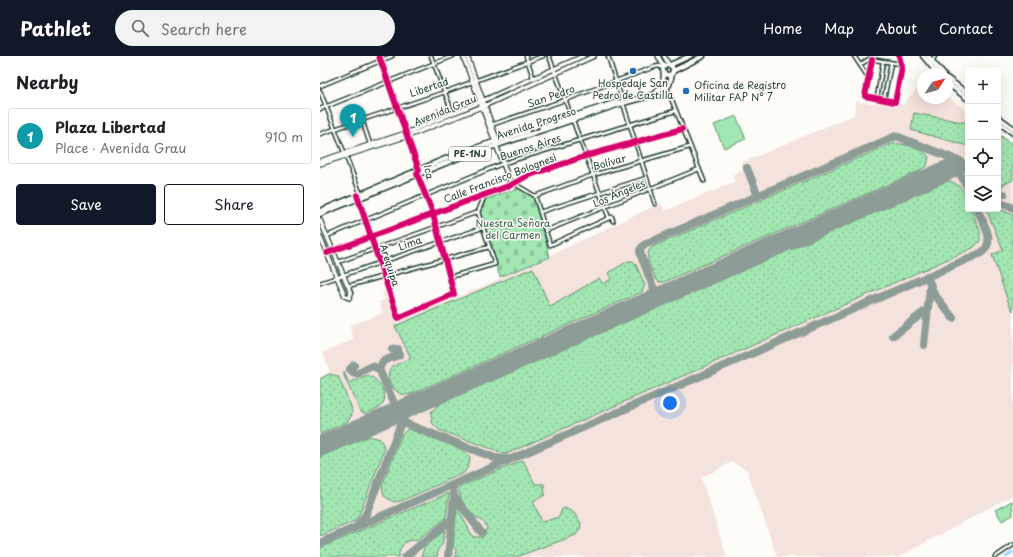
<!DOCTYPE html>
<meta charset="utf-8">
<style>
:root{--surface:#fff;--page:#f2f2f2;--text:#202124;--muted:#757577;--line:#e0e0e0;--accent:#111827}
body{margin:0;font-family:"Playpen Sans",sans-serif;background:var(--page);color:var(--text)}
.controls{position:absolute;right:12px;top:12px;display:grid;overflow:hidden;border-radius:4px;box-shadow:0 4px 16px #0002}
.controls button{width:36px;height:36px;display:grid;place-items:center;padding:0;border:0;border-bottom:1px solid var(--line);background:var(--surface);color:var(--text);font:20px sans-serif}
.compass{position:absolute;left:597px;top:12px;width:36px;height:36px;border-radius:50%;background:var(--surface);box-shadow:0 4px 16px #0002;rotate:54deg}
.you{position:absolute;left:350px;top:347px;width:14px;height:14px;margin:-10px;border:3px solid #fff;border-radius:50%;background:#1a73e8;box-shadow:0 0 0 6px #1a73e833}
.badge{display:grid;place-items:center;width:26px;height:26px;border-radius:50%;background:var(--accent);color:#fff;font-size:13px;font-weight:700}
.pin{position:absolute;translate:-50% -33px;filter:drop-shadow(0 1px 2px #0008)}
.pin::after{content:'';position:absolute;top:21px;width:14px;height:12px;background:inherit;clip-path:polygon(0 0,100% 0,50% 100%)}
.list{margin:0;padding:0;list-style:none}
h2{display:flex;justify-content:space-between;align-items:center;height:52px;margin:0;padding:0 16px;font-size:17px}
h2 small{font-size:13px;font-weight:400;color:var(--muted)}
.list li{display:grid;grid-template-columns:26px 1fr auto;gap:12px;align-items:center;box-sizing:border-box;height:56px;margin:0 8px 8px;padding:0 8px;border:1px solid var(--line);border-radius:4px}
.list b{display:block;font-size:15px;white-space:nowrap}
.list p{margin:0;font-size:13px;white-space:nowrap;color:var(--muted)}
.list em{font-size:13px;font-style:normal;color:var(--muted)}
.actions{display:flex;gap:8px;padding:12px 16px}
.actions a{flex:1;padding:9px 0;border:1px solid var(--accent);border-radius:4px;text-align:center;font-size:14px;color:var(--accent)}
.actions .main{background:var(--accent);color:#fff}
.icon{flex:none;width:22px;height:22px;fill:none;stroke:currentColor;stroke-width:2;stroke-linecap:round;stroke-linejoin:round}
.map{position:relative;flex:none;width:693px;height:501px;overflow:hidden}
header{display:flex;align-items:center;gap:24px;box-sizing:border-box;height:56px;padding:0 20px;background:var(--accent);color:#fff}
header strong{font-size:19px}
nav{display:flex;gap:22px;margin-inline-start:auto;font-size:14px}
.search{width:280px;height:36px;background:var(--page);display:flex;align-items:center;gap:10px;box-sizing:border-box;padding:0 14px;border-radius:22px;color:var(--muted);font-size:15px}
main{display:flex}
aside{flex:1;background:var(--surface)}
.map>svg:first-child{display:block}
.built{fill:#f4e2dc}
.grass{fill:url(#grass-dots);stroke:#609273}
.cemetery{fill:url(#cemetery-stones);stroke:#609273}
.park{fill:#a2e6b2;stroke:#609273}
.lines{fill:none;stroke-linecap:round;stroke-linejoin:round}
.canal{stroke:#add5f7;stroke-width:3}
.taxiway{stroke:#8e9c96;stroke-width:8}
.runway{stroke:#8e9c96;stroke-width:20}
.street-casing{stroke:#1f3d34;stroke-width:5.5}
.secondary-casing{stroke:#1f3d34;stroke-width:6}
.primary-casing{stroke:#1f3d34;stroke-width:7}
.street{stroke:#fdfcf7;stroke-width:2.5}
.secondary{stroke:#fdfcf7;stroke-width:3.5}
.primary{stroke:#fdfcf7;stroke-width:4}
.cycleway-casing{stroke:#fdfcf7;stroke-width:8}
.cycleway{stroke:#d6006c;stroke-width:6}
.poi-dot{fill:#1f6fb2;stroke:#fdfcf7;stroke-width:1.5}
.labels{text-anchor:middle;stroke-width:3;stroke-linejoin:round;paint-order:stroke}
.shield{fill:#fdfcf7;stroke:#62766e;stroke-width:1}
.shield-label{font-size:9px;font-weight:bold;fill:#1f3d34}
.poi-label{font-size:10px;fill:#1f3d34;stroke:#fdfcf7}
.street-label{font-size:10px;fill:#1f3d34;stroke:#fdfcf7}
.park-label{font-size:10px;fill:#395f4d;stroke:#fdfcf7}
</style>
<header>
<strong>Pathlet</strong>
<div class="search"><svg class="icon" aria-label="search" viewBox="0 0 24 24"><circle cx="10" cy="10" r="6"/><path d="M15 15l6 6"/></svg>Search here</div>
<nav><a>Home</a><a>Map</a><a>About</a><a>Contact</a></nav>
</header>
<main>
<aside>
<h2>Nearby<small></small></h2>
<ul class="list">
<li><span class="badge" style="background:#0f9aa8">1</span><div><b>Plaza Libertad</b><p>Place · Avenida Grau</p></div><em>910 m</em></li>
</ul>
<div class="actions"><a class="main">Save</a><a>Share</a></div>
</aside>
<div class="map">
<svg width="693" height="501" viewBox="0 0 693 501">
<defs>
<pattern id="grass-dots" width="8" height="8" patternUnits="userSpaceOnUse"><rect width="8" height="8" fill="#a2e6b2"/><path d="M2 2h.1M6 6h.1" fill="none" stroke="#8bc69a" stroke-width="1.8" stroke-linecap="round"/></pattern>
<pattern id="cemetery-stones" width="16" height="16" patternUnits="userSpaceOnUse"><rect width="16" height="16" fill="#a2e6b2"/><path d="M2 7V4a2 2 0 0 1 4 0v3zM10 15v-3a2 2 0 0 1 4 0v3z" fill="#8bc69a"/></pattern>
</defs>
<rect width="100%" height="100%" fill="#fdfcf7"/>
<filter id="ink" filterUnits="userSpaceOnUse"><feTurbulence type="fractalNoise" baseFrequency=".025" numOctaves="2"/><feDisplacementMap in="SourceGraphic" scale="8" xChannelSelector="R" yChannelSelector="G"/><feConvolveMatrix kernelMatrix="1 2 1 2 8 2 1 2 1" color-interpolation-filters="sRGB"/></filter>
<g filter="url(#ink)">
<path class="built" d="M600,25l3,1v16l24,-1 21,14v98h30v-76l15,10v352l-114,62h-122l-30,-87 -15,-8 -31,16 26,79h-407v-180l10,-5 -7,-19 31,-14 -5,-13 34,-13 -4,-11 6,-3 -3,-6 4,-1 10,31 155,-66v-2l110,-52 4,8 70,-29 -3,-7 11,-5 -2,-7 113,-48 1,-14 25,3 1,-4 22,5 1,-2 2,1 1,-5 12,-12z"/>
<g class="grass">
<path d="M594,57l54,10v23l-57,-16z"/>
<path d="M678,78l15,11v35l-11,5v3l-4,2z"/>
<path d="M571,88c10,-2 32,4 38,13l-2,9 -10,6 -253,110h-5l-3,-3c-4,-10 -14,-24 -4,-32z"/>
<path d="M627,125c14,1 21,15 21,28h3l9,22v10l-7,7 -467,206 -67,-24 -7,-7 -1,-11 8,-8z"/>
<path d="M678,152l15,7v96l-4,-7 -17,-49 11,-5 -17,-41z"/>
<path d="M308,205h5l3,4 9,20 -3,7 -231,102c-15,5 -28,-15 -20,-27l20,-9 -16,-32 138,-58 17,39 49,-29 4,6 8,-5 -3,-6z"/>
<path d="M24,316l5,11 18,-8c11,3 24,20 14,31 -4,3 -10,5 -15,8l-6,-3 -16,-35z"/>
<path d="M9,318l9,2 13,30 1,9 -5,7 -27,12v-55z"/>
<path d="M88,373l53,20 9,8 -1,8 -5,8 -63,28 -7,1 -10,-6 -2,-10 20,-52z"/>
<path d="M49,380l11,3 4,7v5l-25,64 -4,6 -35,15v-79z"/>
<path d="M203,404l12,24h9l1,11 -12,6 9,21 17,-5 3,-8 3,-1 9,5 7,10 -1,6 -4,6 -60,22h-61l1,-7 -3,-3 4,-40 16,30h10l4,-9c-3,-8 -8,-8 -14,-13 -7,-6 -15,-18 -14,-28z"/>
<path d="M129,437l-3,25 -30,23c-10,-4 -18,7 -17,16h-79v-9z"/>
<path d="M125,474l-3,15 -4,4 -1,8h-16l3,-9z"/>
</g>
<path class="cemetery" d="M200,132l13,8 17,61 -50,20 -21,-64 7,-14z"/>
<g class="park">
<path d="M416,60l10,23 -22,9 -10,-23z"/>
<path d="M692,445l1,14 -11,6 -7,-11z"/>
</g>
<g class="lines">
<path class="canal" d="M686,501l7,-5"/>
<g class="taxiway">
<path d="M427,112l11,28"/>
<path d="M678,140l6,-2"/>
<path d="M678,146l15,6"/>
<path d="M607,220l7,18 19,24"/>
<path d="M344,239l-10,-6 -13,-33 -1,-6 4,-5 252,-109 56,22 16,31"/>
<path d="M330,245l4,-7v-5"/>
<path d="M573,280l35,-27"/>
<path d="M604,289l6,-57"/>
<path d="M34,309l-4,4 3,4 4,1 15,-8 7,3 19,43 3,11 -35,91 -8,11"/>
<path d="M59,313l4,-8 16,-6 -1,-6h-6"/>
<path d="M81,363l6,5 88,34 15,1"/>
<path d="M133,429l1,11 27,36"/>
<path d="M0,487l661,-290c16,-11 2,-30 -4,-44"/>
<path d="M85,501l47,-38"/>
<path d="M128,501l6,-61"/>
</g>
<path class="runway" d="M0,390l637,-280"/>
<defs>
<g id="street">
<path d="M111,0l22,58"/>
<path d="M206,0l7,21"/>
<path d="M229,0l60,162"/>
<path d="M288,0l47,148"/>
<path d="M534,0l14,21"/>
<path d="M552,4l-7,36 30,6 7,-35 -3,-11"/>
<path d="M612,5l3,-5"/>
<path d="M540,9l9,-6 32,5"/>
<path d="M0,30l72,-30"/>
<path d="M347,32l37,93"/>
<path d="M0,35l41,104"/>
<path d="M557,42l6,-36"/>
<path d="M564,43l7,-36"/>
<path d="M0,53l133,-53"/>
<path d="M42,64l8,24"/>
<path d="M171,69l74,-25 89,-33 5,-1 5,2"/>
<path d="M0,78l125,-42 98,-36"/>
<path d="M195,128l20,12 15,49 59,-27"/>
<path d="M215,140l58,-21 96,-28"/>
<path d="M38,142l40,120 56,-24 -21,-80 -16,-40 2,-4 -40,-114"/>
<path d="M220,156l106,-34"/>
<path d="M289,162l3,-1 1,4"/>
<path d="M225,175l154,-62"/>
<path d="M7,180l177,-73 171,-52"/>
<path d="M7,197l184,-68 16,-9 59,-20 96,-27"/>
<path d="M18,206l140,-50"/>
<path d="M130,221l45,-13 -17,-52 7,-17"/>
<path d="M0,227l162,-55"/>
<path d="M28,230l141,-39"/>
<path d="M675,501l18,-12"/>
</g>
<g id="secondary">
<path d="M143,0l48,129"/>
<path d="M147,0l31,86"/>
<path d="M338,0l6,11"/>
<path d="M344,0l5,9"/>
<path d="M0,105l86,-28 74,-31 103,-46"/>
<path d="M0,108l88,-28 78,-31 108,-49"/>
<path d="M0,164l28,66 3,8 -2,4 -4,-2 -25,-59"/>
</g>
<g id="primary">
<path d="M603,0l15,18"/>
<path d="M608,0l15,18"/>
<path d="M350,9l20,-9"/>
<circle cx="348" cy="14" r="5"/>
<path d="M353,15l30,-15"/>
<path d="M627,22l21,16"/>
<path d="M627,27l21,16"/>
<path d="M336,37l7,-10 1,-10"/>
<path d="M678,61l15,11"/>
<path d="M678,66l15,11"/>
<path d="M221,71l76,-25 6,1"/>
<path d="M0,155l137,-57 70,-23"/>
<path d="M0,158l136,-55 167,-56 37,-10 9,-8 4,-14"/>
</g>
</defs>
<use href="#street" class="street-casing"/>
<use href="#secondary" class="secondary-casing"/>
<use href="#primary" class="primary-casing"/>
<use href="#street" class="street"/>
<use href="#secondary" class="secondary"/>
<use href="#primary" class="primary"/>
<defs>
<g id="cycleway">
<path d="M552,4l-7,36 30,6 7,-35 -3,-11"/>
<path d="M37,139l41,123 56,-24 -21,-80 -16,-40 2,-4 -40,-114"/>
<path d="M7,197l184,-68 16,-9 59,-20 96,-27"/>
</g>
</defs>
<use href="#cycleway" class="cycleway-casing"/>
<use href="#cycleway" class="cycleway"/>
</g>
</g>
<g class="poi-dot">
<circle cx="313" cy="15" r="4"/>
<circle cx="366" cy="35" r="4"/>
</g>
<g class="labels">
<rect class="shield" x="129" y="91" width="42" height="14" rx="3"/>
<g class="shield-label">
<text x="150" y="101">PE-1NJ</text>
</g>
<g class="poi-label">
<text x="313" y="31">Hospedaje San<tspan x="313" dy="12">Pedro de Castilla</tspan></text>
<text x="374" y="33" text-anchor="start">Oficina de Registro<tspan x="374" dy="12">Militar FAP N° 7</tspan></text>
</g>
<g class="street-label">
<text transform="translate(109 31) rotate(-19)" y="4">Libertad</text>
<text transform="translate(231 40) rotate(-19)" y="4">San Pedro</text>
<text transform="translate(125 54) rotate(-22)" y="4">Avenida Grau</text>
<text transform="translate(216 67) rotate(-18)" y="4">Avenida Progreso</text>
<text transform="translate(210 91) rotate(-18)" y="4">Buenos Aires</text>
<text transform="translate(289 106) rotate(-16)" y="4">Bolívar</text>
<text transform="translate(109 116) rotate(77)" y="4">Ica</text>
<text transform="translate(180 122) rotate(-21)" y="4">Calle Francisco Bolognesi</text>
<text transform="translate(299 137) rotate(-23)" y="4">Los Ángeles</text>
<text transform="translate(90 187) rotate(-19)" y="4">Lima</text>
<text transform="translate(70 209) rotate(72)" y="4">Arequipa</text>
</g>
<g class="park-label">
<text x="193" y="171">Nuestra Señora<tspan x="193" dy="12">del Carmen</tspan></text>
</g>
</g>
</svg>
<div class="controls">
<button>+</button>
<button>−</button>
<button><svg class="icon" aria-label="locate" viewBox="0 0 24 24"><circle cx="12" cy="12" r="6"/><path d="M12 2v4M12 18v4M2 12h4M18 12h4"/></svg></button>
<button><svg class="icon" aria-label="layers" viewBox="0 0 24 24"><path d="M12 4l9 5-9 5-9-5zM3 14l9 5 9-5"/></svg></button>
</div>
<svg class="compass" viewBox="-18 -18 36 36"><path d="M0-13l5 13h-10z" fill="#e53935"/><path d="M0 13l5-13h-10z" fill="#757577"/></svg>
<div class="you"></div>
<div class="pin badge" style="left:33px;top:81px;background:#0f9aa8">1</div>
</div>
</main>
